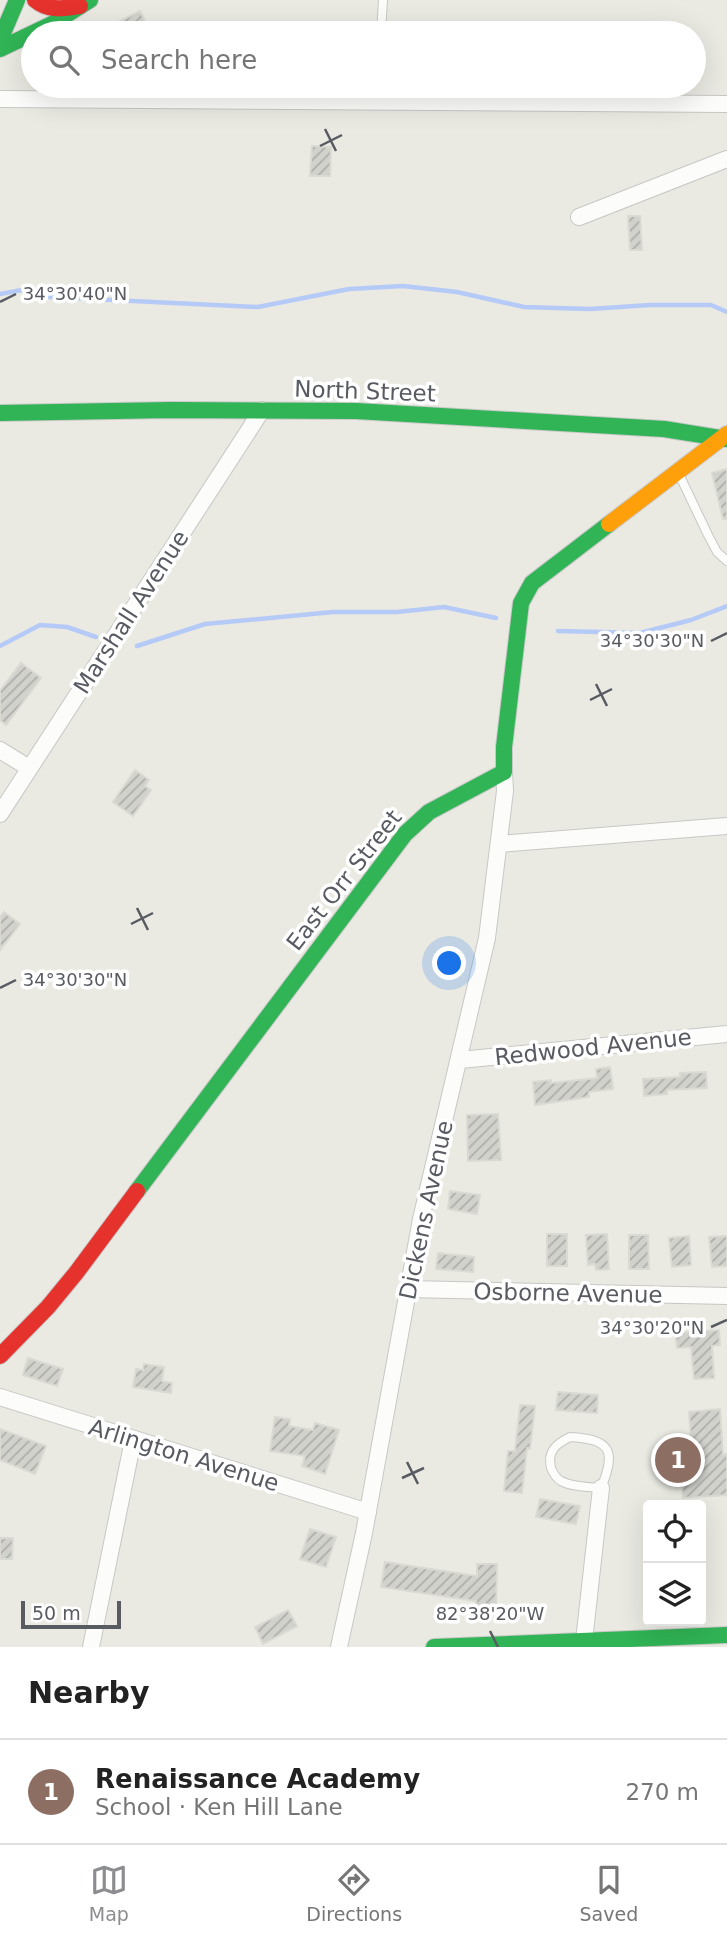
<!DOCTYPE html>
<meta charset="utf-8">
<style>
:root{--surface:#fff;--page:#f2f2f2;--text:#222;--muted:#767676;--line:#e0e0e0;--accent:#8c8d90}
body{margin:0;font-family:"DejaVu Sans",sans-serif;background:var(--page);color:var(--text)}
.controls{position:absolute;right:21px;bottom:21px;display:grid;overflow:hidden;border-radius:7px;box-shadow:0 7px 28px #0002}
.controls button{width:63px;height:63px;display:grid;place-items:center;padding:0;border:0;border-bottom:2px solid var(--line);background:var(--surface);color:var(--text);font:35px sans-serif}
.scale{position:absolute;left:21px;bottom:18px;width:100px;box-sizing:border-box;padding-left:7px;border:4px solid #595b63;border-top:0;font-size:19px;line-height:24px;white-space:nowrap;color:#595b63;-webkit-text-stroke:5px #fff;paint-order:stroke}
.you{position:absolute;left:450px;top:964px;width:24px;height:24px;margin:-18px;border:5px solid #fff;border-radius:50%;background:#1a73e8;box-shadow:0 0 0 10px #1a73e833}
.badge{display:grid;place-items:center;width:46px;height:46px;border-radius:50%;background:var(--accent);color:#fff;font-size:23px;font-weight:700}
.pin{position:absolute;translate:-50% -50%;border:4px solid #fff;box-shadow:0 2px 7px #0006}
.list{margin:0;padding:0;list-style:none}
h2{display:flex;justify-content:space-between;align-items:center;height:91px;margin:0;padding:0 28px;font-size:30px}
h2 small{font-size:23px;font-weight:400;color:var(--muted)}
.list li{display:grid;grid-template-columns:46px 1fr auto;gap:21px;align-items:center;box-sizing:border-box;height:105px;padding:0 28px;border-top:2px solid var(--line)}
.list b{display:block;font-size:26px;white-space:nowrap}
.list p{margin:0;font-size:23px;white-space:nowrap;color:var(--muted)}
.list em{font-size:23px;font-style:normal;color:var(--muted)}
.icon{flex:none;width:38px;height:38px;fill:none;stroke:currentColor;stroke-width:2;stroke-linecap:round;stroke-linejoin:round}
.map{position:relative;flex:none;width:727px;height:1647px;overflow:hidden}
.search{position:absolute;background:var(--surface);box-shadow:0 7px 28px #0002;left:21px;right:21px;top:21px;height:77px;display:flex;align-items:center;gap:18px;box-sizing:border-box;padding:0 24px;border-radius:38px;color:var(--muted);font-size:26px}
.sheet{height:196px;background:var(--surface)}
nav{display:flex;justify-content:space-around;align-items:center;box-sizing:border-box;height:98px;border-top:2px solid var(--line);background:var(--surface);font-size:19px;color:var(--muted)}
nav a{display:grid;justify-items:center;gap:4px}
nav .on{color:var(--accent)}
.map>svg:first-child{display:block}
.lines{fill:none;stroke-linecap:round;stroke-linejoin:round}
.stream{stroke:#b5caf7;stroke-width:4.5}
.building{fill:url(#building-hatch);stroke:#dad9d2;stroke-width:2}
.lane-casing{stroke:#c7c7c6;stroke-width:10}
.street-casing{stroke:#c7c7c6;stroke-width:18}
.fast-casing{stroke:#c9c9c9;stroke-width:18}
.slow-casing{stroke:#c9c9c9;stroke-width:18}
.jam-casing{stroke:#c9c9c9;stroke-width:18}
.lane{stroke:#fcfcfb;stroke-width:8}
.street{stroke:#fcfcfb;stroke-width:16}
.fast{stroke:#30b455;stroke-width:16}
.slow{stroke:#ff9f0a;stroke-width:16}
.jam{stroke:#e5322d;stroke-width:16}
.ticks{fill:none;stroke:#595b63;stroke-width:2.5}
.labels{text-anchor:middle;stroke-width:7;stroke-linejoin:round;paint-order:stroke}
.street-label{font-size:23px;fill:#595b63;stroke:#fff}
.ticks-label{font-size:18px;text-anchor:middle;fill:#595b63;stroke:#fff;stroke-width:7;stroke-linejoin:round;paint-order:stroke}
</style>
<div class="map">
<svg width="727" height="1647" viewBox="0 0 727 1647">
<defs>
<pattern id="building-hatch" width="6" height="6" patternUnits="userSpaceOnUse" patternTransform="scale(1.75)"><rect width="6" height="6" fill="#d2d2cd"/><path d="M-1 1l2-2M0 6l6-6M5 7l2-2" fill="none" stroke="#adadaa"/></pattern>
</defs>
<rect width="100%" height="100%" fill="#eaeae3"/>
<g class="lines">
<g class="stream">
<path d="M0,294l22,-4 28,7 208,10 91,-18 54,-3 54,6 67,15 66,2 60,-4h61l16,7"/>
<path d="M558,631l82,2 51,-13 36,-14"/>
<path d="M0,646l40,-21 27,2 29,10"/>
<path d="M137,646l68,-22 128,-12h64l47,-5 52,11"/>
</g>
</g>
<g class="building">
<path d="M140,11l8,16 -13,6h-39z"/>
<path d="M312,146l19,1 -1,29h-20z"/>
<path d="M628,216h12l2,34h-12z"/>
<path d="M727,469v50h-4l-11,-46z"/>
<path d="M21,663l20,15 -35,47 -6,-5v-29z"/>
<path d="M135,770l14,10 -4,6 6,4 -18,26 -20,-14z"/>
<path d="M4,912l16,12 -20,26v-33z"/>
<path d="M610,1067l3,22 -24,3v5l-54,8 -2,-23 18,-2v3l46,-5 -1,-9z"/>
<path d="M706,1072l1,16 -40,2v4l-23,2 -1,-17 37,-2v-4z"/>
<path d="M498,1114l3,46 -33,1 -1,-46z"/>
<path d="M450,1191l30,4 -3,19 -29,-5z"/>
<rect x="547" y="1234" width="20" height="32"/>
<path d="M607,1234l2,35 -13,1 -1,-6 -7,1 -2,-30z"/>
<path d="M629,1235h19l1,34h-20z"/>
<path d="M689,1236l2,29 -19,2 -3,-29z"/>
<path d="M727,1236v30l-15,1 -3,-30z"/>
<path d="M438,1253l36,4 -1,15 -37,-3z"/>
<path d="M719,1330l1,15 -8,1 2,32 -20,1 -3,-32 -14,1 -2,-15z"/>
<path d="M28,1358l35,11 -6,17 -34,-11z"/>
<path d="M144,1364l20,3 -2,14 10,2 -1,10 -38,-6 3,-18 7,1z"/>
<path d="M558,1392l40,3 -1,18 -41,-3z"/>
<path d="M520,1405l15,1 -5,43 -3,-1 -5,45 -18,-2 4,-40h7z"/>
<path d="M720,1409l3,46 4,-1v41l-44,3 -3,-29 13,-1 -4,-56z"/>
<path d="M275,1417l15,2 -1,7 24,4 2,-7 24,7 -14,44 -23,-8 3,-10 -35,-5z"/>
<path d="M0,1429l46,17 -11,28 -35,-14z"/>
<path d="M540,1499l40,7 -4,18 -40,-7z"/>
<path d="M310,1529l26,8 -10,30 -26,-8z"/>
<path d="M0,1538h13l-1,21h-12z"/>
<path d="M385,1562l92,14v-12h20l-1,49 -20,-1v-11l-95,-14z"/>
<path d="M288,1610l9,16 -34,18 -8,-17z"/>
</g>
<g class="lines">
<defs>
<g id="lane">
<path d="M381,33l2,-33"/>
<path d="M377,103l1,-17"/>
<path d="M678,472l30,63 9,17 10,9"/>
<path d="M570,1437c42,2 46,15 31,51 -12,-1 -29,-1 -40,-7 -5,-3 -8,-8 -10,-13 -4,-17 5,-24 19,-31z"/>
</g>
<g id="street">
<path d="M0,99l727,5"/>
<path d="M579,217l148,-58"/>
<path d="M0,750l29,18"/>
<path d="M0,814l262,-404"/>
<path d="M499,844l228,-18"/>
<path d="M460,1060l267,-26"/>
<path d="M408,1289l319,7"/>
<path d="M0,1397l368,115"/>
<path d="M584,1641l17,-153"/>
<path d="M91,1647l42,-207"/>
<path d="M339,1647l25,-114 57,-314 66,-281 18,-147 -1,-19"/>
</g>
<g id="fast">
<path d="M0,40l17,-40"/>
<path d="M0,49l52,-25 38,-24"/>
<path d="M0,413l171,-3 185,1 308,18 63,10"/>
<path d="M137,1191l268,-357 24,-22 75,-40v-25l17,-144 11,-20 77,-59"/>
<path d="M434,1647l293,-12"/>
</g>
<path id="slow" d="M609,524l118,-90"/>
<g id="jam">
<path d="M35,0c14,12 29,8 45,6"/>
<path d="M0,1356l48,-49 28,-34 61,-82"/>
</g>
</defs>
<use href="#lane" class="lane-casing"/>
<use href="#street" class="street-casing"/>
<use href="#fast" class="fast-casing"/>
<use href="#slow" class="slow-casing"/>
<use href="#jam" class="jam-casing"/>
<use href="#lane" class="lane"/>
<use href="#street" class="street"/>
<use href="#fast" class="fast"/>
<use href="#slow" class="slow"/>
<use href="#jam" class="jam"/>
</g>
<path class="ticks" d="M325,129l11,22M320,146l22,-11M0,302l16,-8M711,641l16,-8M596,684l11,22M590,700l22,-11M137,908l11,22M131,924l22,-11M0,988l16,-8M711,1327l16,-7M407,1462l11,22M402,1478l22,-10M490,1631l8,16"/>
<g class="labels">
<g class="street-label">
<text transform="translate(365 391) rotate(2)" y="8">North Street</text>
<text transform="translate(131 612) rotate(-57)" y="8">Marshall Avenue</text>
<text transform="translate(344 880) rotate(-52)" y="8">East Orr Street</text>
<text transform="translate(593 1047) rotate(-6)" y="8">Redwood Avenue</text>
<text transform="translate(426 1210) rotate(-78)" y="8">Dickens Avenue</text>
<text transform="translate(568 1293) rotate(1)" y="8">Osborne Avenue</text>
<text transform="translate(184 1455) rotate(17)" y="8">Arlington Avenue</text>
</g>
</g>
<g class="ticks-label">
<text x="75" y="300">34°30'40"N</text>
<text x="652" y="647">34°30'30"N</text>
<text x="75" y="986">34°30'30"N</text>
<text x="652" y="1334">34°30'20"N</text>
<text x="490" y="1620">82°38'20"W</text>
</g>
</svg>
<div class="controls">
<button><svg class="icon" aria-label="locate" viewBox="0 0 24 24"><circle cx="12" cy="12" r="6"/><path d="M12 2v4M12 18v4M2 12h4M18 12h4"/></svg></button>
<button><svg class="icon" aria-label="layers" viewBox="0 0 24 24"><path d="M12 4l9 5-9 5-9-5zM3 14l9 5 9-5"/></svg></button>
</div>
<div class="scale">50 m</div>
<div class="you"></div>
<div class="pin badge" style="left:678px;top:1460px;background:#8d6e63">1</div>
<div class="search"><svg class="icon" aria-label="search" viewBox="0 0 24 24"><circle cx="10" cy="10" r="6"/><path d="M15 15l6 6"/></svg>Search here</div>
</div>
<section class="sheet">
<h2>Nearby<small></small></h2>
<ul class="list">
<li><span class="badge" style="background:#8d6e63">1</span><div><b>Renaissance Academy</b><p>School · Ken Hill Lane</p></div><em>270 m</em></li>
</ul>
</section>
<nav>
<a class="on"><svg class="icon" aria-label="map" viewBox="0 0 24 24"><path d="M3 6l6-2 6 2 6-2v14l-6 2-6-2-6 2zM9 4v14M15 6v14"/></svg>Map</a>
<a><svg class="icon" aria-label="directions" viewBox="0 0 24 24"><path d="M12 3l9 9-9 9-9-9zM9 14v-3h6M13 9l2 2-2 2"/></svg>Directions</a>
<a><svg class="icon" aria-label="saved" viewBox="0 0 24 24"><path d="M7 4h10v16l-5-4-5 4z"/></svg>Saved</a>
</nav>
